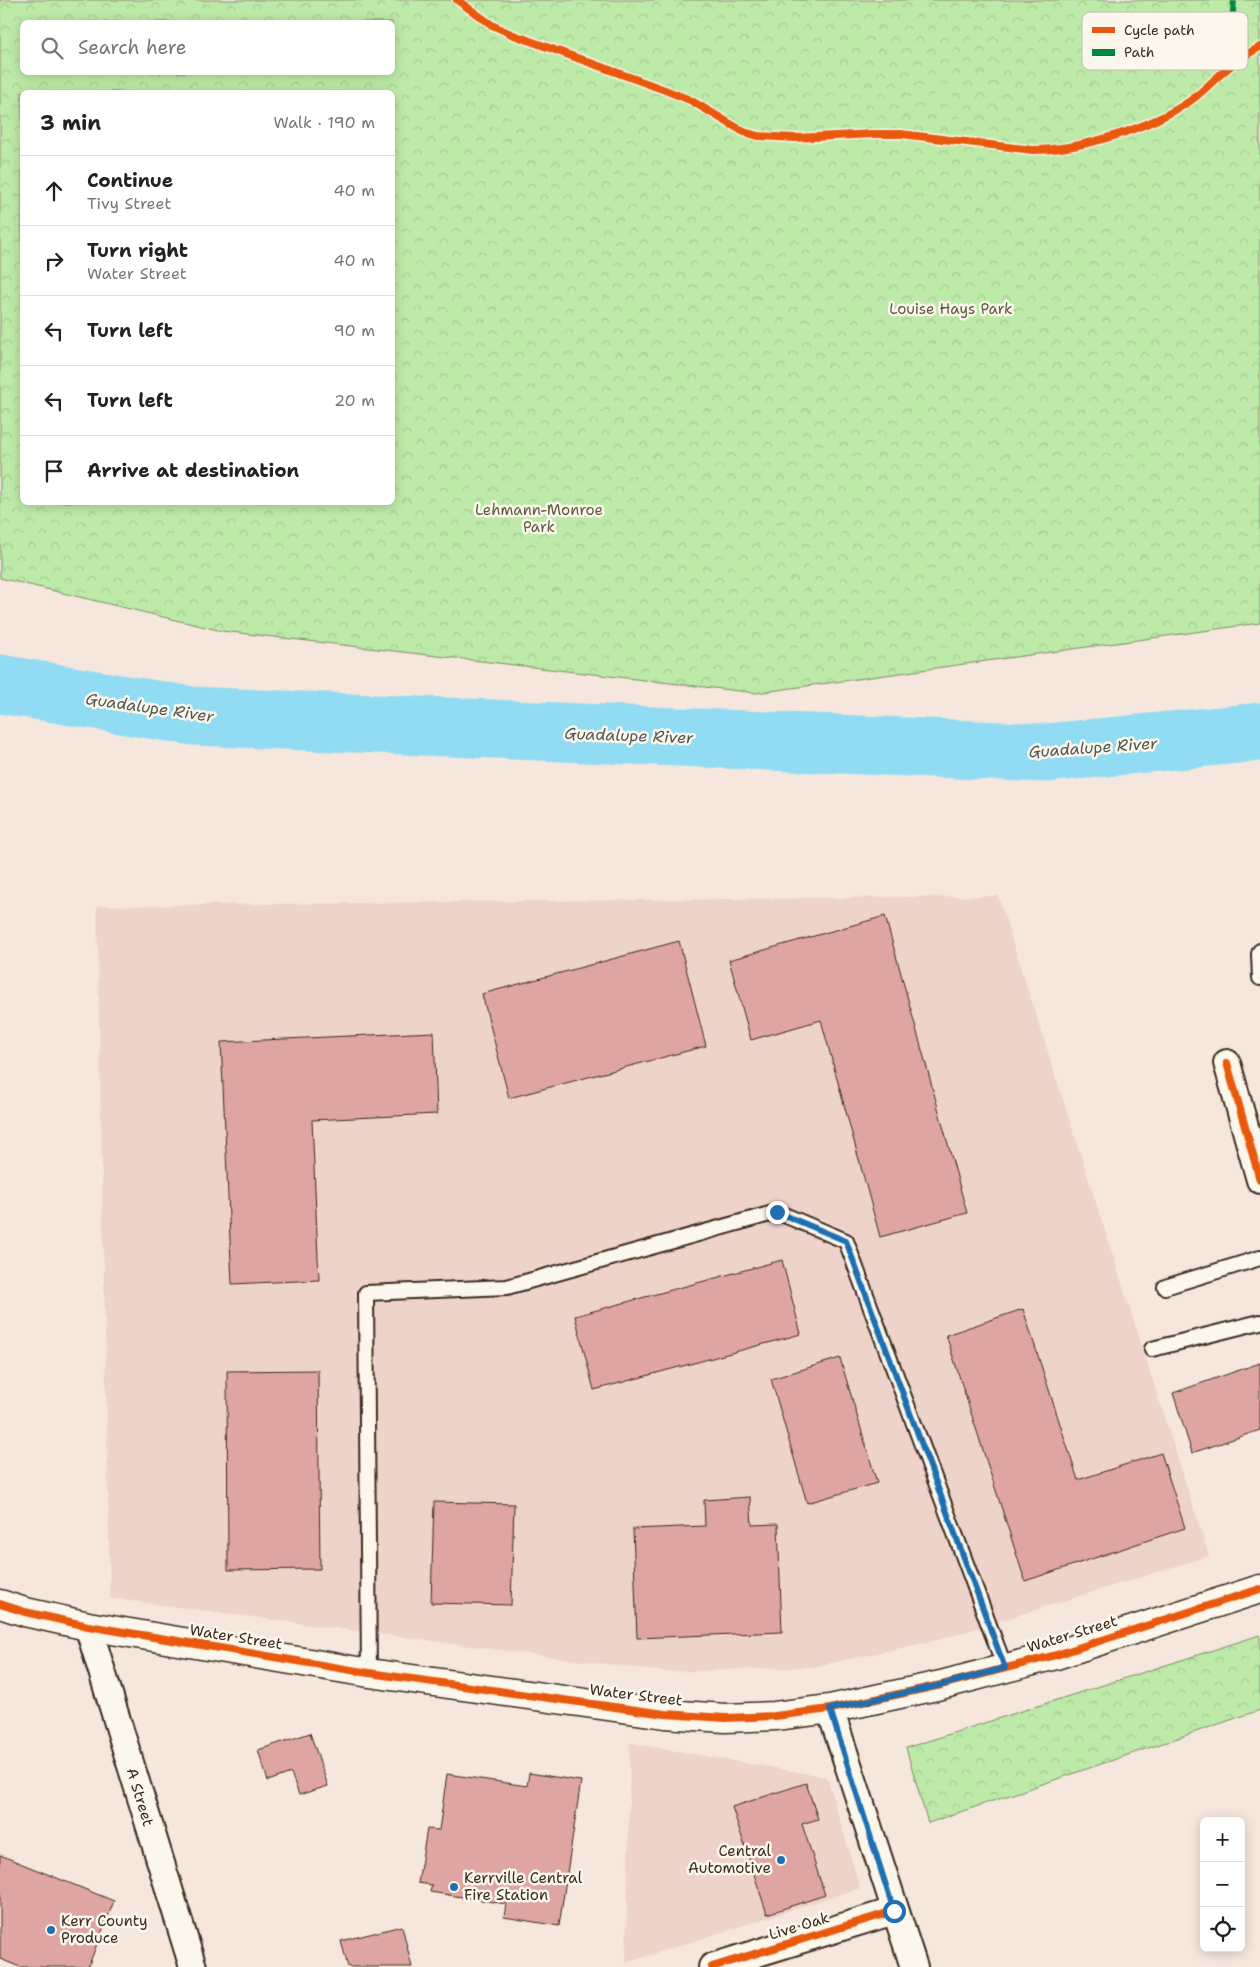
<!DOCTYPE html>
<meta charset="utf-8">
<style>
:root{--surface:#fff;--page:#f2f2f2;--text:#222;--muted:#767676;--line:#e0e0e0}
body{margin:0;font-family:"Shantell Sans",sans-serif;background:var(--page);color:var(--text)}
.controls{position:absolute;right:15px;bottom:15px;display:grid;overflow:hidden;border-radius:8px;box-shadow:0 2px 12px #0003}
.controls button{width:45px;height:45px;display:grid;place-items:center;padding:0;border:0;border-bottom:1px solid var(--line);background:var(--surface);color:var(--text);font:25px sans-serif}
.stop{position:absolute;width:15px;height:15px;margin:-11px;border:4px solid #1f6fb2;border-radius:50%;background:#fff}
.stop.end{background:#1f6fb2;border-color:#fff;box-shadow:0 1px 5px #0008}
.list{margin:0;padding:0;list-style:none}
h2{display:flex;justify-content:space-between;align-items:center;height:65px;margin:0;padding:0 20px;font-size:21px}
h2 small{font-size:16px;font-weight:400;color:var(--muted)}
.list li{display:grid;grid-template-columns:32px 1fr auto;gap:15px;align-items:center;box-sizing:border-box;height:70px;padding:0 20px;border-top:1px solid var(--line)}
.list b{display:block;font-size:19px;white-space:nowrap}
.list p{margin:0;font-size:16px;white-space:nowrap;color:var(--muted)}
.list em{font-size:16px;font-style:normal;color:var(--muted)}
.icon{flex:none;width:28px;height:28px;fill:none;stroke:currentColor;stroke-width:2;stroke-linecap:round;stroke-linejoin:round}
.map{position:relative;flex:none;width:1260px;height:1967px;overflow:hidden}
.search{position:absolute;background:var(--surface);box-shadow:0 2px 12px #0003;left:20px;top:20px;width:375px;height:55px;display:flex;align-items:center;gap:12px;box-sizing:border-box;padding:0 18px;border-radius:8px;color:var(--muted);font-size:19px}
.panel{position:absolute;background:var(--surface);box-shadow:0 2px 12px #0003;left:20px;top:90px;width:375px;height:415px;border-radius:8px}
.map>svg:first-child{display:block}
.built{fill:#eed3cb}
.forest{fill:url(#forest-crowns);stroke:#7c8a63;fill-rule:evenodd}
.lines{fill:none;stroke-linecap:round;stroke-linejoin:round}
.river{stroke:#92dcf3;stroke-width:59}
.building{fill:#dfa5a2;stroke:#3b2a1e}
.service-casing{stroke:#3b2a1e;stroke-width:18}
.minor-casing{stroke:#3b2a1e;stroke-width:30}
.tertiary-casing{stroke:#3b2a1e;stroke-width:31}
.service{stroke:#fbf7ec;stroke-width:14}
.minor{stroke:#fbf7ec;stroke-width:26}
.tertiary{stroke:#fbf7ec;stroke-width:28}
.quiet{stroke:#00873e;stroke-width:6;stroke-dasharray:12 6;stroke-linecap:butt}
.cycleway-casing{stroke:#fbf7ec;stroke-width:11}
.cycleway{stroke:#e8590c;stroke-width:8}
.route{stroke:#1f6fb2;stroke-width:6}
.poi-dot{fill:#1f6fb2;stroke:#fbf7ec;stroke-width:2}
.labels{text-anchor:middle;stroke-width:5;stroke-linejoin:round;paint-order:stroke}
.park-label{font-size:15px;fill:#5c5a40;stroke:#fbf7ec}
.street-label{font-size:15px;fill:#3b2a1e;stroke:#fbf7ec}
.poi-label{font-size:15px;fill:#3b2a1e;stroke:#fbf7ec;text-anchor:start}
.water-label{font-size:16px;font-style:italic;fill:#515653;stroke:#fbf7ec}
.key{fill:#fbf7ec;stroke:#c1baae;stroke-width:1}
.key-label{font-size:14px;fill:#3b2a1e}
</style>
<div class="map">
<svg width="1260" height="1967" viewBox="0 0 1260 1967">
<defs>
<pattern id="forest-crowns" width="20" height="18" patternUnits="userSpaceOnUse" patternTransform="scale(1.25)"><rect width="20" height="18" fill="#bdeaa8"/><path d="M2 6a3 3 0 1 1 6 0M12 15a3 3 0 1 1 6 0" fill="none" stroke="#a3c990"/></pattern>
</defs>
<rect width="100%" height="100%" fill="#f5e7dd"/>
<filter id="ink" filterUnits="userSpaceOnUse"><feTurbulence type="fractalNoise" baseFrequency=".02" numOctaves="2"/><feDisplacementMap in="SourceGraphic" scale="10" xChannelSelector="R" yChannelSelector="G"/><feConvolveMatrix kernelMatrix="1 2 1 2 8 2 1 2 1" color-interpolation-filters="sRGB"/></filter>
<g filter="url(#ink)">
<g class="built">
<path d="M998,896l211,660 -267,83 -129,28 -148,5 -555,-74 -13,-692z"/>
<path d="M630,1743l197,34 33,111 -234,75z"/>
</g>
<g class="forest">
<path d="M0,0h1260v623l-504,70 -534,-62 -222,-53zM392,22v50h-370v-50zM392,92v410h-370v-410z"/>
<path d="M1260,1635v75l-332,113 -22,-75z"/>
</g>
<g class="lines">
<path class="river" d="M0,684l192,32 854,37 214,-21"/>
</g>
<g class="building">
<path d="M885,916l82,297 -87,24 -59,-217 -70,20 -22,-80z"/>
<path d="M679,941l27,105 -197,52 -27,-104z"/>
<path d="M434,1032l3,82 -125,6 7,160 -87,4 -11,-242z"/>
<path d="M782,1260l19,74 -207,56 -19,-74z"/>
<path d="M1023,1309l55,171 83,-27 24,75 -160,53 -79,-246z"/>
<path d="M840,1358l37,125 -70,20 -36,-124z"/>
<path d="M1260,1363v67l-68,23 -19,-60z"/>
<path d="M318,1370l2,199 -92,1 -1,-199z"/>
<path d="M750,1497l2,28 26,-1 4,108 -145,6 -4,-109 72,-3 -1,-26z"/>
<path d="M434,1502l80,2 -3,101 -80,-2z"/>
<path d="M310,1733l18,53 -29,9 -8,-22 -23,8 -10,-31z"/>
<path d="M529,1773l52,8 -22,145 -55,-9 2,-13 -76,-12 2,-7 -14,-2 9,-54 12,1 8,-56 80,12z"/>
<path d="M806,1783l12,36 -16,5 23,71 -58,19 -35,-107z"/>
<path d="M0,1855l114,46 -26,66h-68l-20,-8z"/>
<path d="M402,1926l10,41h-64l-7,-26z"/>
</g>
<g class="lines">
<defs>
<g id="service">
<path d="M1260,951l-1,3 1,24"/>
<path d="M1165,1287l95,-29"/>
<path d="M1152,1349l108,-27"/>
<path d="M369,1673l-3,-380 141,-6 270,-75 69,29 159,427"/>
</g>
<g id="minor">
<path d="M1227,1063l33,117"/>
<path d="M88,1626l105,341"/>
<path d="M830,1709l84,258"/>
<path d="M712,1967l182,-56"/>
</g>
<path id="tertiary" d="M0,1604l25,8 63,14 281,47 296,41 60,4 50,-2 55,-7 111,-24 115,-30 204,-66"/>
</defs>
<use href="#service" class="service-casing"/>
<use href="#minor" class="minor-casing"/>
<use href="#tertiary" class="tertiary-casing"/>
<use href="#service" class="service"/>
<use href="#minor" class="minor"/>
<use href="#tertiary" class="tertiary"/>
<path class="quiet" d="M1228,67l6,-67"/>
<defs>
<g id="cycleway">
<path d="M457,0l35,25 19,9 154,56 25,10 54,32 14,4 37,2 79,-4h27l132,16c48,0 117,-22 157,-49 14,-10 25,-23 38,-33 9,-8 21,-15 32,-21"/>
<path d="M1227,1063l33,117"/>
<path d="M0,1604l25,8 63,14 281,47 296,41 60,4 50,-2 55,-7 111,-24 115,-30 204,-66"/>
<path d="M712,1967l182,-56"/>
</g>
</defs>
<use href="#cycleway" class="cycleway-casing"/>
<use href="#cycleway" class="cycleway"/>
</g>
</g>
<g class="lines" filter="url(#ink)">
<path class="route" d="M777,1212l69,29 159,427 -64,17 -111,24 64,202"/>
</g>
<g class="poi-dot">
<circle cx="781" cy="1860" r="5"/>
<circle cx="454" cy="1887" r="5"/>
<circle cx="51" cy="1930" r="5"/>
</g>
<g class="labels">
<g class="park-label">
<text x="951" y="314">Louise Hays Park</text>
<text x="539" y="515">Lehmann-Monroe<tspan x="539" dy="17">Park</tspan></text>
</g>
<g class="street-label">
<text transform="translate(1072 1634) rotate(-17)" y="5">Water Street</text>
<text transform="translate(236 1637) rotate(9)" y="5">Water Street</text>
<text transform="translate(636 1695) rotate(7)" y="5">Water Street</text>
<text transform="translate(140 1797) rotate(73)" y="5">A Street</text>
<text transform="translate(799 1926) rotate(-17)" y="5">Live Oak</text>
</g>
<g class="poi-label">
<text x="771" y="1856" text-anchor="end">Central<tspan x="771" dy="17">Automotive</tspan></text>
<text x="464" y="1883">Kerrville Central<tspan x="464" dy="17">Fire Station</tspan></text>
<text x="61" y="1926">Kerr County<tspan x="61" dy="17">Produce</tspan></text>
</g>
<g class="water-label">
<text transform="translate(150 707) rotate(8)" y="6">Guadalupe River</text>
<text transform="translate(629 735) rotate(2)" y="6">Guadalupe River</text>
<text transform="translate(1093 747) rotate(-4)" y="6">Guadalupe River</text>
</g>
</g>
<rect x="1082" y="12" width="166" height="58" rx="8" class="key"/>
<rect x="1092" y="27" width="23" height="6" fill="#e8590c"/>
<rect x="1092" y="49" width="23" height="7" fill="#00873e"/>
<g class="key-label">
<text x="1124" y="35">Cycle path</text>
<text x="1124" y="57">Path</text>
</g>
</svg>
<div class="controls">
<button>+</button>
<button>−</button>
<button><svg class="icon" aria-label="locate" viewBox="0 0 24 24"><circle cx="12" cy="12" r="6"/><path d="M12 2v4M12 18v4M2 12h4M18 12h4"/></svg></button>
</div>
<div class="stop" style="left:894px;top:1911px"></div>
<div class="stop end" style="left:777px;top:1212px"></div>
<div class="search"><svg class="icon" aria-label="search" viewBox="0 0 24 24"><circle cx="10" cy="10" r="6"/><path d="M15 15l6 6"/></svg>Search here</div>
<section class="panel">
<h2>3 min<small>Walk · 190 m</small></h2>
<ul class="list">
<li><svg class="icon" aria-label="ahead" viewBox="0 0 24 24"><path d="M12 20V5M6 11l6-6 6 6"/></svg><div><b>Continue</b><p>Tivy Street</p></div><em>40 m</em></li>
<li><svg class="icon" aria-label="right" viewBox="0 0 24 24"><path d="M7 20v-9h11M14 6l5 5-5 5"/></svg><div><b>Turn right</b><p>Water Street</p></div><em>40 m</em></li>
<li><svg class="icon" aria-label="left" viewBox="0 0 24 24"><path d="M17 20v-9H6M10 6l-5 5 5 5"/></svg><div><b>Turn left</b></div><em>90 m</em></li>
<li><svg class="icon" aria-label="left" viewBox="0 0 24 24"><path d="M17 20v-9H6M10 6l-5 5 5 5"/></svg><div><b>Turn left</b></div><em>20 m</em></li>
<li><svg class="icon" aria-label="arrive" viewBox="0 0 24 24"><path d="M6 21V4h12l-3 4 3 4H6"/></svg><div><b>Arrive at destination</b></div></li>
</ul>
</section>
</div>
